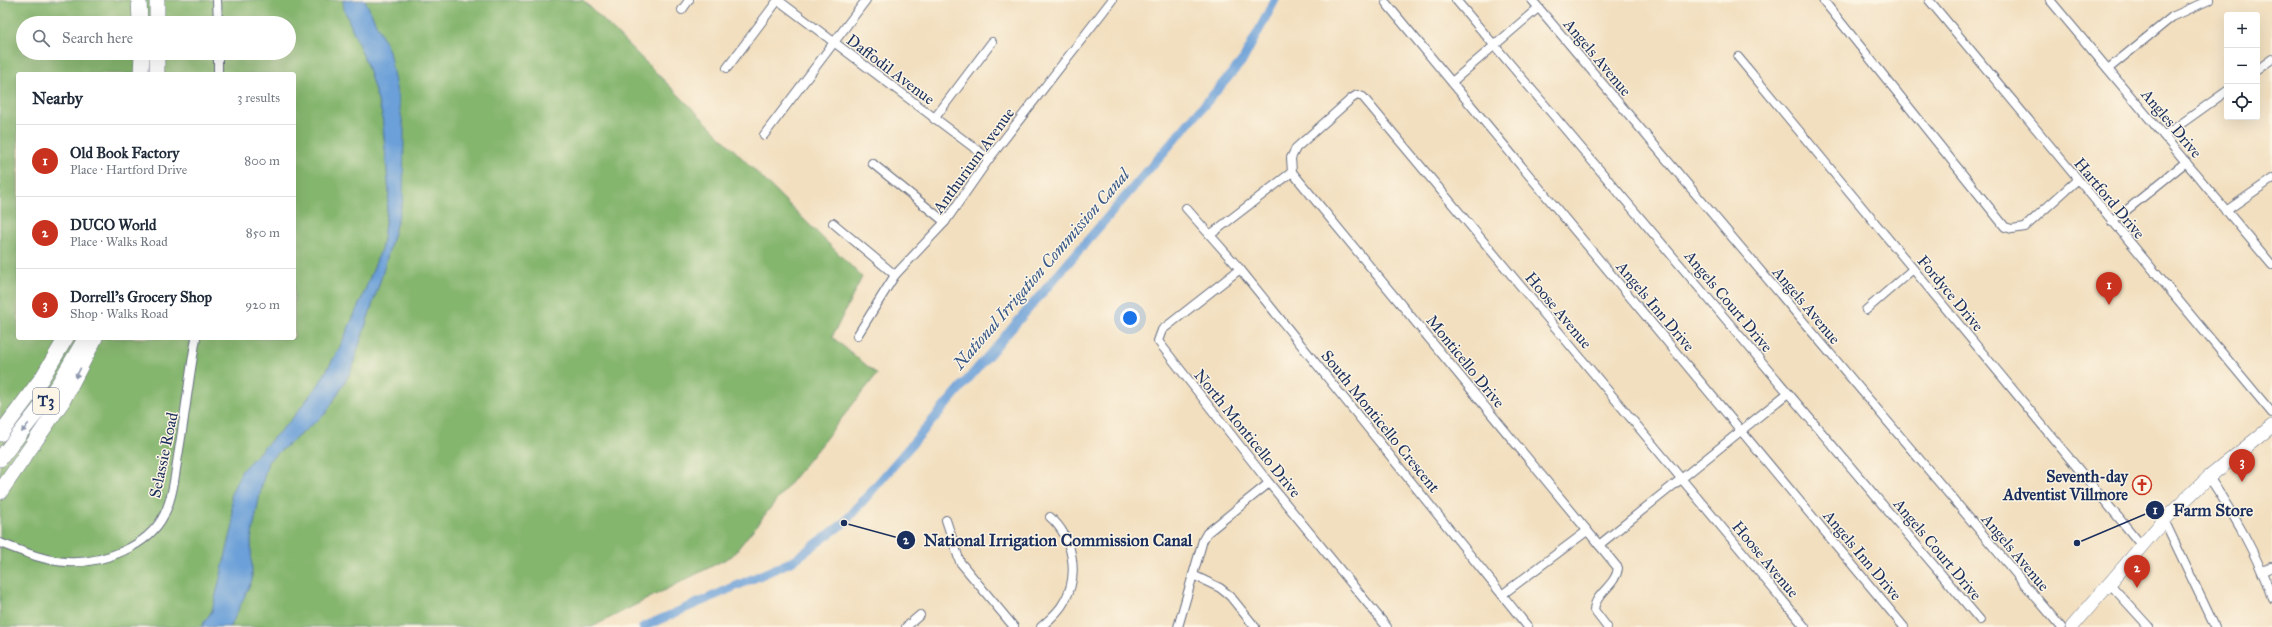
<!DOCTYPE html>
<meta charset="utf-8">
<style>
:root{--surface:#fff;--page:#f6f6f7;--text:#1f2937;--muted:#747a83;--line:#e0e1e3;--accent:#c8321e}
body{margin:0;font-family:"IM FELL Great Primer",serif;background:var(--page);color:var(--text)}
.controls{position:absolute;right:12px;top:12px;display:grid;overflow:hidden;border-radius:4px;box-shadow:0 4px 16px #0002}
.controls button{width:36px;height:36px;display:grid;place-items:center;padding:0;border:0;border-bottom:1px solid var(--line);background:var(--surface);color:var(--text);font:20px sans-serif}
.you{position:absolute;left:1130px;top:318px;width:14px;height:14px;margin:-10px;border:3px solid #fff;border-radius:50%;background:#1a73e8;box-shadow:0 0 0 6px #1a73e833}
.badge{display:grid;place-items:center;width:26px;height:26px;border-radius:50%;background:var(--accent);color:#fff;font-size:13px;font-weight:700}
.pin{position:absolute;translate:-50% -33px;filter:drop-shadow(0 1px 2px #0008)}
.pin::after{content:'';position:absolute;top:21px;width:14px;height:12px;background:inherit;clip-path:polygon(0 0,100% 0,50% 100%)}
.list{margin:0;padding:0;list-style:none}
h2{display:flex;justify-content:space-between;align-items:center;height:52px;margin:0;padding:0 16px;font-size:17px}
h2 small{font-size:13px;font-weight:400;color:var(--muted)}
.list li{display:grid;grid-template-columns:26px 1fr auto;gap:12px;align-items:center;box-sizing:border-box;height:72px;padding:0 16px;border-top:1px solid var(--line)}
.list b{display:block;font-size:15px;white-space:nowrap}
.list p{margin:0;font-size:13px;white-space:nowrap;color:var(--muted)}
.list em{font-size:13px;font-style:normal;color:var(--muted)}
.icon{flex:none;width:22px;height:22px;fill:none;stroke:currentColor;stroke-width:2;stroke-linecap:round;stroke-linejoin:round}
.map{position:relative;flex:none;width:2272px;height:627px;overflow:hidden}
.search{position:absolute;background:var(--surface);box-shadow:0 4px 16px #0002;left:16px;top:16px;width:280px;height:44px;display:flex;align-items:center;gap:10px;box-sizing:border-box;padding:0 14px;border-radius:22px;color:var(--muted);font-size:15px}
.panel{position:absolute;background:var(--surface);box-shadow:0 4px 16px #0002;left:16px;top:72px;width:280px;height:268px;border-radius:4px}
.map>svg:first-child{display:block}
.forest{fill:#85b66e;stroke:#507266;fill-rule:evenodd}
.water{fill:#6ca0d8;stroke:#44689b}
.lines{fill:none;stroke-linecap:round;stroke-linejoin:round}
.canal{stroke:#6ca0d8;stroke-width:9}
.street-casing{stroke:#666d80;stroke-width:10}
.primary-casing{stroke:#666d80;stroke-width:14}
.highway-casing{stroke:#666d80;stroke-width:16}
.street{stroke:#fff;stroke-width:8}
.primary{stroke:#fff;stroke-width:13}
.highway{stroke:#fff;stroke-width:15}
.oneway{fill:#8d97ae}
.labels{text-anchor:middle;stroke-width:3;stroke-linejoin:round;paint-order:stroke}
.shield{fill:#fcf5e5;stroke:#5e6a86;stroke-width:1}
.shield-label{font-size:15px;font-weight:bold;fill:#1b2f5e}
.street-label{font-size:16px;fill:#1b2f5e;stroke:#fcf5e5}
.poi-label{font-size:16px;font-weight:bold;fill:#1b2f5e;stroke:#fcf5e5;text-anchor:end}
.water-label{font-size:17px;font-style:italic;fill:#375789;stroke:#fcf5e5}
.leader{fill:none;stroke:#1b2f5e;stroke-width:1.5}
.callout-dot{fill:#1b2f5e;stroke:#fcf5e5;stroke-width:1.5}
.mark-label{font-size:12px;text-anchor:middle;font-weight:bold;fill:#fff}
.callout-label{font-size:17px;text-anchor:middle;font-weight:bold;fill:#1b2f5e;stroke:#fcf5e5;stroke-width:3;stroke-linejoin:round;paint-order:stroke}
</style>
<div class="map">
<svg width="2272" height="627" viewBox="0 0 2272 627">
<rect width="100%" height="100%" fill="#fcf5e5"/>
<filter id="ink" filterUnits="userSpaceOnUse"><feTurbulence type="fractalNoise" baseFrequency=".025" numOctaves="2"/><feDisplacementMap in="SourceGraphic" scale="8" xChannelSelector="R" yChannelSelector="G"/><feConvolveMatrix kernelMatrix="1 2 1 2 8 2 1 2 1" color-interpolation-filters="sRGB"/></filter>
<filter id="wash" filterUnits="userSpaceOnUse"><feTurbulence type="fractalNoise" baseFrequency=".012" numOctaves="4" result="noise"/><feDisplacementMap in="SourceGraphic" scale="16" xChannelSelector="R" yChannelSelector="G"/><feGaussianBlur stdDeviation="0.9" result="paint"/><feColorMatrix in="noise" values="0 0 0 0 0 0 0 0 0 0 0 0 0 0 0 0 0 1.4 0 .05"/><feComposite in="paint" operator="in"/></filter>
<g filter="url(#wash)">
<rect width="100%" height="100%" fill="#f2dfbf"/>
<g class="forest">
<path d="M0,0h343l2,9 22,56 15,49 7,79 -7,54 -20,51 -23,51 -20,35 -27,35 -50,51 -11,24 2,32 -21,85 -11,16h-201zM23,23h266v30h-266zM18,74h276v264h-276z"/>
<path d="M365,0h218l279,277 -30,60 45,37 -145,182 -140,71h-363l23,-47 -1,-40 10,-52 7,-27 58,-48 24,-40 32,-98 21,-75z"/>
</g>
<path class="water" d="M343,0h22l24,51 15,79 -1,70 -21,75 -32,98 -24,40 -58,48 -7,27 -10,52 1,40 -19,41 -4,6h-28l11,-16 21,-85 -2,-32 11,-24 50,-51 27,-35 20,-35 23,-51 20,-51 7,-54 -7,-79 -15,-49 -23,-56z"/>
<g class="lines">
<path class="canal" d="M643,627l150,-66 51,-38 399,-463 32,-60"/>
</g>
</g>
<g filter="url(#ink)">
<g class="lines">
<defs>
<g id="street">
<path d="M217,0l1,23"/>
<path d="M778,0l211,159"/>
<path d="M1456,0l524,620"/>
<path d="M1532,0l529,627"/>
<path d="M1823,0l182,227 7,2 13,-2 52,-47"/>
<path d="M1929,0l343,413"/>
<path d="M2050,0l222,265"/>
<path d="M1386,3l518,624"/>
<path d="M682,10l7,-10"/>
<path d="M1738,57l404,489"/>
<path d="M727,68l51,-68"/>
<path d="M2108,69l64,-52 37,-17"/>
<path d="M2257,70l15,-11"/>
<path d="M218,74v-21"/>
<path d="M1452,82l86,-74"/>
<path d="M934,119l58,-77"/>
<path d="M764,135l102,-135"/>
<path d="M2164,136l63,-45"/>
<path d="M872,163l73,59"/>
<path d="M1292,172l-1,-14 5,-10 55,-49 6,-4 6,2 442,530"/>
<path d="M1292,172l326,396c-2,18 -23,25 -24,42l13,17"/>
<path d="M1186,208l54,61 288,358"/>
<path d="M2226,211l46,-32"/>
<path d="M2112,222l74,-60"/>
<path d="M833,223l62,52"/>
<path d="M1210,235l82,-63"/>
<path d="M1240,269l-78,61 -4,11 111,142 118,144"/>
<path d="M1866,310l47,-41"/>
<path d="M857,336l38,-61 50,-53 44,-63 123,-159"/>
<path d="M2209,477c25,38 48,77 63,121"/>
<path d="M946,520l14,42 54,65"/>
<path d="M2164,520l51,107"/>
<path d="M0,543c21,8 45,18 67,19 35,2 81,-15 97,-47 9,-18 11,-40 14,-59 7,-40 11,-79 18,-118"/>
<path d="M1599,545l189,-152"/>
<path d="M2263,571l9,-4"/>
<path d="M1193,575l27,13 10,8 25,31"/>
<path d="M2110,584l39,43"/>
<path d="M1503,594l84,-63"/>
<path d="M906,627l14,-12"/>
<path d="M1041,627c8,-7 18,-15 23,-25 16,-27 9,-65 -14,-85"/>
<path d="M1178,627l25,-87 4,-7 62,-50"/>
</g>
<path id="primary" d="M2072,627l92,-107 45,-43 63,-51"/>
<g id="highway">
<path d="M139,0l1,23"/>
<path d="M157,0v23"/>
<path d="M157,53v21"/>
<path d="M141,74l1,-21"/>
<path d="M0,434l42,-56 24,-40"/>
<path d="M0,459l58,-74 27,-46"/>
<path d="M0,492l62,-90 33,-64"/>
</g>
</defs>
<use href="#street" class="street-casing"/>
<use href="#primary" class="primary-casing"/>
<use href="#highway" class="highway-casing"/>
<use href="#street" class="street"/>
<use href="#primary" class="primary"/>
<use href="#highway" class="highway"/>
</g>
<defs><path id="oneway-solid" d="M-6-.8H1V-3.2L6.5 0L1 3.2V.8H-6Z"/></defs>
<g class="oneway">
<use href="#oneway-solid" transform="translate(78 373) rotate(117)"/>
<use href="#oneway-solid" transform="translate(25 428) rotate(128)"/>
</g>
</g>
<defs>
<symbol id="church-ring" viewBox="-11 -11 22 22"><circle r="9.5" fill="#fcf5e5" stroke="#c8321e" stroke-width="1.5"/><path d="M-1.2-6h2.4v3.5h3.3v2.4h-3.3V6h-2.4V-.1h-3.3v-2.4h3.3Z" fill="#c8321e"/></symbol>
</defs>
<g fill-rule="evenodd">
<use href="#church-ring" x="2131" y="474" width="22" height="22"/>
</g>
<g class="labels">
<rect class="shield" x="33" y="388" width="26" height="26" rx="3"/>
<g class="shield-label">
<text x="46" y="406">T3</text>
</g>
<g class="street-label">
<text transform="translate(1598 57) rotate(50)" y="6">Angels Avenue</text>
<text transform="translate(891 69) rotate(37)" y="6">Daffodil Avenue</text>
<text transform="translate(2172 123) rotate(50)" y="6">Angles Drive</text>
<text transform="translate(973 160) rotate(-54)" y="6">Anthurium Avenue</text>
<text transform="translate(2110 198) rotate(50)" y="6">Hartford Drive</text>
<text transform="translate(1951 293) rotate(50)" y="6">Fordyce Drive</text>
<text transform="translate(1729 301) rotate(50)" y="6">Angels Court Drive</text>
<text transform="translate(1807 305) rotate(50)" y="6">Angels Avenue</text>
<text transform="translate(1656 306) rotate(50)" y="6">Angels Inn Drive</text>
<text transform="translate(1559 310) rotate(50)" y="6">Hoose Avenue</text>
<text transform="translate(1466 361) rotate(51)" y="6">Monticello Drive</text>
<text transform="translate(1381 421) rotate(51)" y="6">South Monticello Crescent</text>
<text transform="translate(1248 433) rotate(51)" y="6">North Monticello Drive</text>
<text transform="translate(163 455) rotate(-78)" y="6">Selassie Road</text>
<text transform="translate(1938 549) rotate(50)" y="6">Angels Court Drive</text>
<text transform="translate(2016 552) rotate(50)" y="6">Angels Avenue</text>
<text transform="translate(1863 555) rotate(50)" y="6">Angels Inn Drive</text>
<text transform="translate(1766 559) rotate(50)" y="6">Hoose Avenue</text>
</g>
<g class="poi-label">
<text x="2128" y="482">Seventh-day<tspan x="2128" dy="18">Adventist Villmore</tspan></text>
</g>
<g class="water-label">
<text transform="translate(1041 269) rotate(-49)" y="6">National Irrigation Commission Canal</text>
</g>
</g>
<path class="leader" d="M2077 543L2155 510M844 523L906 540"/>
<g class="callout-dot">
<circle cx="2077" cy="543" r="4"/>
<circle cx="844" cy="523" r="4"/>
<circle cx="2155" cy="510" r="10"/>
<circle cx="906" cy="540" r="10"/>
</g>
<g class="mark-label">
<text x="2155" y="514">1</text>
<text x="906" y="544">2</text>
</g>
<g class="callout-label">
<text x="2213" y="516">Farm Store</text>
<text x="1058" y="546">National Irrigation Commission Canal</text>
</g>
</svg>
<div class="controls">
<button>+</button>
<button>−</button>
<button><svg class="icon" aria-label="locate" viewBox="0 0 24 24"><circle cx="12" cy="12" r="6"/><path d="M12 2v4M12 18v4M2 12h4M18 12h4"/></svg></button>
</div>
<div class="you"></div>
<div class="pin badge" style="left:2109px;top:305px">1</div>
<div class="pin badge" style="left:2137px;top:588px">2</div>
<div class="pin badge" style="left:2242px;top:482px">3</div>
<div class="search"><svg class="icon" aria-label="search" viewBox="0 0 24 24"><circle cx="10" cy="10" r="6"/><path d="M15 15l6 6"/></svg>Search here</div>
<section class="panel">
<h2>Nearby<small>3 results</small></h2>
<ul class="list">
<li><span class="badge">1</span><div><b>Old Book Factory</b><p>Place · Hartford Drive</p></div><em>800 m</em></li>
<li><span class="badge">2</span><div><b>DUCO World</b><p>Place · Walks Road</p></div><em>850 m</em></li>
<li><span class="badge">3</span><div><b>Dorrell's Grocery Shop</b><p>Shop · Walks Road</p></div><em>920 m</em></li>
</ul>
</section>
</div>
